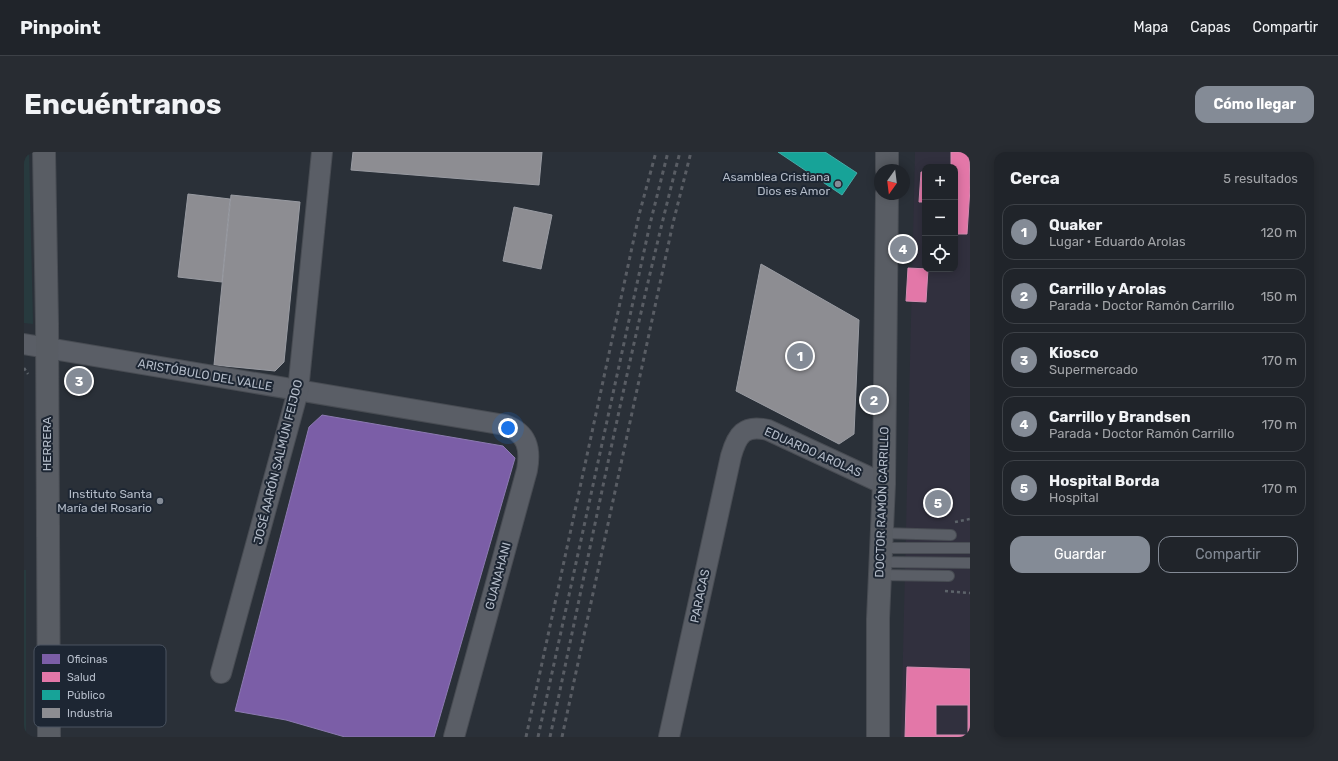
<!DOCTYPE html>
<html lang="es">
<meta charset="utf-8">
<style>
:root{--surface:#20242a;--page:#282c32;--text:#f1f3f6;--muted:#a2a4a8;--line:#3d4147;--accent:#848b96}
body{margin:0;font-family:Rubik,sans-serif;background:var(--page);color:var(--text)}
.controls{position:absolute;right:12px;top:12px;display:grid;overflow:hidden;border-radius:8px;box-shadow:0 2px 10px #0003}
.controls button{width:36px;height:36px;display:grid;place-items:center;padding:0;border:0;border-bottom:1px solid var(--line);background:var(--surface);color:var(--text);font:20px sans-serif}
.compass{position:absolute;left:850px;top:12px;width:36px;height:36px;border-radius:50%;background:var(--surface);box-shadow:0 2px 10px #0003;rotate:194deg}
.you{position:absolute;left:484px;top:276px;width:14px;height:14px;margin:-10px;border:3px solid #fff;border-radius:50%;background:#1a73e8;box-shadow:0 0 0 6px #1a73e833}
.badge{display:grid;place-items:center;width:26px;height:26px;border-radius:50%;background:var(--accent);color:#fff;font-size:13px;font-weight:700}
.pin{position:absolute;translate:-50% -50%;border:2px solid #fff;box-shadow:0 1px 4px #0006}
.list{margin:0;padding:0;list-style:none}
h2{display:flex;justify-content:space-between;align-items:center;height:52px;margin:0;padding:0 16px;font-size:17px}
h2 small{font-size:13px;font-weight:400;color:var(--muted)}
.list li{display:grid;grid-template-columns:26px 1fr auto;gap:12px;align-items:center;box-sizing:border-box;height:56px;margin:0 8px 8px;padding:0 8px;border:1px solid var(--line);border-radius:12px}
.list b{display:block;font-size:15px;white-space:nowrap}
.list p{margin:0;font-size:13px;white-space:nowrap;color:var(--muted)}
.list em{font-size:13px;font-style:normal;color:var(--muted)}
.actions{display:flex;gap:8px;padding:12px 16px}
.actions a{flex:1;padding:9px 0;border:1px solid var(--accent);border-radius:12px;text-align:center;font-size:14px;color:var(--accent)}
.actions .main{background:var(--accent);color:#fff}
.icon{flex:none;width:22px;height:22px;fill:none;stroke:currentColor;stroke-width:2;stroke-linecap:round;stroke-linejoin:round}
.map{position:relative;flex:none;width:946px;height:585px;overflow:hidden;border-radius:12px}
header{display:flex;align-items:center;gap:24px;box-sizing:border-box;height:56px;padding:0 20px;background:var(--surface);border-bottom:1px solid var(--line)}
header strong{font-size:19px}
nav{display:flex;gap:22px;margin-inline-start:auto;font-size:14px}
.intro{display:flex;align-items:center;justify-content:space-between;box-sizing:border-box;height:96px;padding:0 24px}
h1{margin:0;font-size:28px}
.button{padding:10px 18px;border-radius:12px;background:var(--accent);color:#fff;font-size:14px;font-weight:700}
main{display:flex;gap:24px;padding:0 24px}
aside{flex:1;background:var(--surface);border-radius:12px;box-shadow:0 2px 10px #0003}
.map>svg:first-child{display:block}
.medical{fill:#31303e;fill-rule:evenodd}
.green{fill:#273a3e}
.offices{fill:#7b5ea7;stroke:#8c7ab1}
.health{fill:#e377a8;stroke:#d58cb2;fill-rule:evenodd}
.public{fill:#17a398;stroke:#46aaa7}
.industry{fill:#8d8d92;stroke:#999ba2}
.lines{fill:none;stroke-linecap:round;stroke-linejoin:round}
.lane-casing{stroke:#484c53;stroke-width:12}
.street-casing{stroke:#484c53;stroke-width:22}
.secondary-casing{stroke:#484c53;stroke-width:24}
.path{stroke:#5d636a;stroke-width:2.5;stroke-dasharray:3 3;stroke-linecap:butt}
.lane{stroke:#5a5e66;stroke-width:10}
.street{stroke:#5a5e66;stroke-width:20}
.secondary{stroke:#595d64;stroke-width:22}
.rail{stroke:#595d64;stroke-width:3;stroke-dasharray:4 4;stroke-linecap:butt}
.poi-dot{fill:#848b96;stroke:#1d2633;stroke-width:1.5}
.labels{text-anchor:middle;stroke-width:4;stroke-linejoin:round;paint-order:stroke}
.poi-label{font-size:12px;fill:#b4bcc9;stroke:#1d2633;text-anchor:end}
.street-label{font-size:12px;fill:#b4bcc9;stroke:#1d2633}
.key{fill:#1d2633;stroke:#4a5360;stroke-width:1}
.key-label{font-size:11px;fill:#b4bcc9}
</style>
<header>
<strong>Pinpoint</strong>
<nav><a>Mapa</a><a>Capas</a><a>Compartir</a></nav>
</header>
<div class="intro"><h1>Encuéntranos</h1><a class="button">Cómo llegar</a></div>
<main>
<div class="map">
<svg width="946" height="585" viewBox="0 0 946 585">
<rect width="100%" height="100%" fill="#2a3038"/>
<path class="medical" d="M891,0h55v585h-69zM901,15h30v102h-30z"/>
<g class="green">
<path d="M0,0h5l4,172 -9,-1z"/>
<rect x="0" y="418" width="2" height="167"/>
</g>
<path class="offices" d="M298,263l181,31 12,12 -81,279h-89l-59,-17 -51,-9 74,-284z"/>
<g class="health">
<path d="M927,0h18l1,36 -3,46h-12v-67h-4z"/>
<path d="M897,20h4v30h-6z"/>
<path d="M884,116l20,1 -2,33 -20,-1z"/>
<path d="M883,515l63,2v68h-65zM912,553h32v30h-32z"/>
</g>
<path class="public" d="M754,0h47l32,21 -15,22z"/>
<g class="industry">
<path d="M329,0h189l-3,33 -188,-15z"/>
<path d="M164,42l42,5 -8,83 -44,-5z"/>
<path d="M207,43l69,7 -16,160 -9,9 -61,-6z"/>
<path d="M490,55l38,8 -11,54 -38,-8z"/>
<path d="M737,112l98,56 -5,114 -15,10 -103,-53z"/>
</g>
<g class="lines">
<defs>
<g id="lane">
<path d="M858,381l69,2"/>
<path d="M857,396h89"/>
<path d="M857,410l89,1"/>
<path d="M856,423l69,1"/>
</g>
<g id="street">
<path d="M0,192l481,81c22,8 26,23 22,45l-73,267"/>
<path d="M197,521l77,-282 24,-239"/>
<path d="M645,585l62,-281c6,-21 13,-32 37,-26l116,54"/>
</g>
<g id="secondary">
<path d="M20,0l3,172 2,413"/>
<path d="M863,18v-18"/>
<path d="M854,585v-118l6,-135 3,-290"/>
</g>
</defs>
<use href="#lane" class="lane-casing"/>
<use href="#street" class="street-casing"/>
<use href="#secondary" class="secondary-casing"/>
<g class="path">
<path d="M0,216l4,6"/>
<path d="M931,370l15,-3"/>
<path d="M921,439l25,2"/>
</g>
<use href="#lane" class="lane"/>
<use href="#street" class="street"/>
<use href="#secondary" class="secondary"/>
<g class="rail">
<path d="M502,585l84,-388 29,-134 17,-63"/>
<path d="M514,585l112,-513 18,-72"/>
<path d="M526,585c42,-195 80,-392 130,-585"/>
<path d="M538,585l111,-514 18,-71"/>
</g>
</g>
<g class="poi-dot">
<circle cx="814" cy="32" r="4"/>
<circle cx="136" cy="349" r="4"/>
</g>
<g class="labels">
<g class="poi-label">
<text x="806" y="29">Asamblea Cristiana<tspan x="806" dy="14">Dios es Amor</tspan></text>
<text x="128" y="346">Instituto Santa<tspan x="128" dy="14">María del Rosario</tspan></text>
</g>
<g class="street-label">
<text transform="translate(181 223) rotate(10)" y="4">ARISTÓBULO DEL VALLE</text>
<text transform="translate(23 292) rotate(-90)" y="4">HERRERA</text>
<text transform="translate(789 300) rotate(24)" y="4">EDUARDO AROLAS</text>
<text transform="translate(254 310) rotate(-76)" y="4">JOSÉ AARÓN SALMÚN FEIJOO</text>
<text transform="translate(858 350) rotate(-88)" y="4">DOCTOR RAMÓN CARRILLO</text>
<text transform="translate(474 424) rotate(-75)" y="4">GUANAHANI</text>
<text transform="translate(676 444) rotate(-78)" y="4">PARACAS</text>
</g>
</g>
<rect x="10" y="493" width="132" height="82" rx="6" class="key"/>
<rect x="18" y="502" width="18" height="10" fill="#7b5ea7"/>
<rect x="18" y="520" width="18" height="10" fill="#e377a8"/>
<rect x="18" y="538" width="18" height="10" fill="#17a398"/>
<rect x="18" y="556" width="18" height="10" fill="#8d8d92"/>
<g class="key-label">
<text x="43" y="511">Oficinas</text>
<text x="43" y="529">Salud</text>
<text x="43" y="547">Público</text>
<text x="43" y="565">Industria</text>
</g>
</svg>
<div class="controls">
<button>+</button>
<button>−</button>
<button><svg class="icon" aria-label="locate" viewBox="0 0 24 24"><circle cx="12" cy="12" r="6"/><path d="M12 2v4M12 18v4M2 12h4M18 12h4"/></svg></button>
</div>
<svg class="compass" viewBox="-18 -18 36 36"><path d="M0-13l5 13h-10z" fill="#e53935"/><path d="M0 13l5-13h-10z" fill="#a2a4a8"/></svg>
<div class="you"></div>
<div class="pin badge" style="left:776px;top:204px">1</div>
<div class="pin badge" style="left:850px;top:248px">2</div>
<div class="pin badge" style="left:55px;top:229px">3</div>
<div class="pin badge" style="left:879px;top:97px">4</div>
<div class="pin badge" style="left:914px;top:351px">5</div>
</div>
<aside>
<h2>Cerca<small>5 resultados</small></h2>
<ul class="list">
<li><span class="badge">1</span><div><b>Quaker</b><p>Lugar · Eduardo Arolas</p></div><em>120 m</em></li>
<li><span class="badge">2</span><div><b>Carrillo y Arolas</b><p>Parada · Doctor Ramón Carrillo</p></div><em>150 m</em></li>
<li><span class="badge">3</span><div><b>Kiosco</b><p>Supermercado</p></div><em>170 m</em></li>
<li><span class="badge">4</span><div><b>Carrillo y Brandsen</b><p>Parada · Doctor Ramón Carrillo</p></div><em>170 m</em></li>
<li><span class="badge">5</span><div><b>Hospital Borda</b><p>Hospital</p></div><em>170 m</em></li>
</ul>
<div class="actions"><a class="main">Guardar</a><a>Compartir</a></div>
</aside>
</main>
